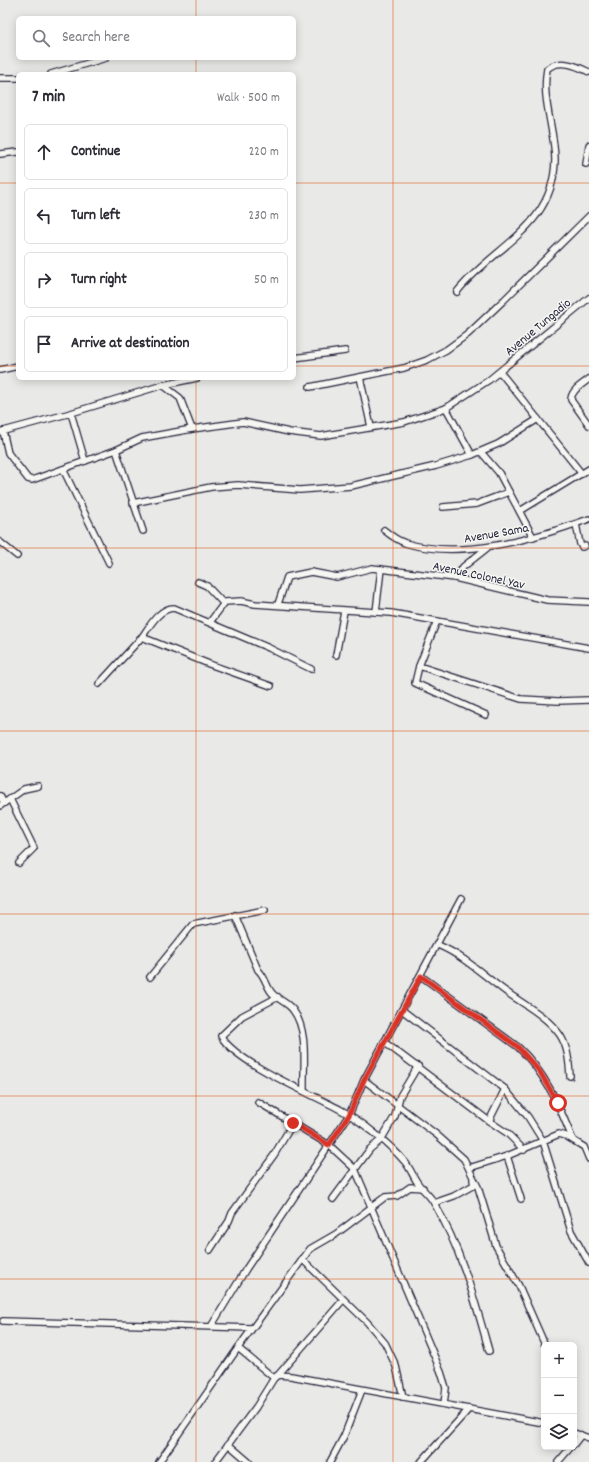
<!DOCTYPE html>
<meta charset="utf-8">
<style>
:root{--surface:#fff;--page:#f7f7f7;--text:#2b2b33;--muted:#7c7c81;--line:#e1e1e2}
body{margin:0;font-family:Dekko,sans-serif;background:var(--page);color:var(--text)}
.controls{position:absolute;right:12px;bottom:12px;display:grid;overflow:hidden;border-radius:6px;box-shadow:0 2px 10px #0003}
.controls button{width:36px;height:36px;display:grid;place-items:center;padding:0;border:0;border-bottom:1px solid var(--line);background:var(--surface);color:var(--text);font:20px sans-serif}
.stop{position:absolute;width:12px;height:12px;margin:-9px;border:3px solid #d93025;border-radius:50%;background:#fff}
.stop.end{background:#d93025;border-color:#fff;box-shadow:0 1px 4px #0008}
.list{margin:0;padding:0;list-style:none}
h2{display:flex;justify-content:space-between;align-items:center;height:52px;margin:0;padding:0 16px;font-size:17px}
h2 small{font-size:13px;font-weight:400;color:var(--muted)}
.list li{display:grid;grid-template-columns:26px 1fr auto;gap:12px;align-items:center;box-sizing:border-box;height:56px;margin:0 8px 8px;padding:0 8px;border:1px solid var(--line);border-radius:6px}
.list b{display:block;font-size:15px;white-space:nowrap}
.list em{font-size:13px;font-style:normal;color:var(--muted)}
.icon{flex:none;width:22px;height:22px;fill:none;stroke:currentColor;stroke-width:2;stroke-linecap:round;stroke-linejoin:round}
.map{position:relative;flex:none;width:589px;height:1462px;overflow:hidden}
.search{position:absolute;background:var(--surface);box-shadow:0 2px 10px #0003;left:16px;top:16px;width:280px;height:44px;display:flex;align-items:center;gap:10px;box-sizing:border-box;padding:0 14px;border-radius:6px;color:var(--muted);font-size:15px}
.panel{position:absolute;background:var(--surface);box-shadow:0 2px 10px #0003;left:16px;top:72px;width:280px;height:308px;border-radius:6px}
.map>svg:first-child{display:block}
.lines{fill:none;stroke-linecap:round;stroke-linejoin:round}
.street-casing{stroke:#22223b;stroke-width:8}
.street{stroke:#f6f6f2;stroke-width:5.5}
.route{stroke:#d93025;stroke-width:5}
.grid{fill:none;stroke:#de560e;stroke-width:1;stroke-opacity:0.55}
.labels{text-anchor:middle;stroke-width:3;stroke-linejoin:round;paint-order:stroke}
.street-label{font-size:13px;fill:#22223b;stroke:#f6f6f2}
</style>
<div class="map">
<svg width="589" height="1462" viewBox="0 0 589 1462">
<rect width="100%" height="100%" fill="#e9e9e7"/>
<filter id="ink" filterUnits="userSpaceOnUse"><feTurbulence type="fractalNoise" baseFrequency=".025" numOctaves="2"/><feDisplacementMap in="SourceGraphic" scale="8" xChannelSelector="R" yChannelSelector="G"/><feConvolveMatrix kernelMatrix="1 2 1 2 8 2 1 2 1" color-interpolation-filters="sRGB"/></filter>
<g filter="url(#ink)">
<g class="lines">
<defs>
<g id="street">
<path d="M51,74l55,-16"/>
<path d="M0,78h18"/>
<path d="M0,154l18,-2"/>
<path d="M586,164l3,-19"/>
<path d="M457,292c36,-46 97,-64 98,-132 0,-30 -14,-61 -8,-91 12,-11 30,-3 42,3"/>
<path d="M294,358l51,-7"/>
<path d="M0,370l18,-4"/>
<path d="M500,372l82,102"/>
<path d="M360,377l11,50"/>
<path d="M589,379c-7,6 -18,11 -18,21l18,25"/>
<path d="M163,385l17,13 12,31"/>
<path d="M310,387l94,-19 23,-8 19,-10 22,-16 36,-34 85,-84"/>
<path d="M446,408l26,47"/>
<path d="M71,413l92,-28 34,-7"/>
<path d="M3,431l5,22 20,26 4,1 84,-30 26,-12 50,-9 51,-7 46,10 32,4 83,-14 42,-14 43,-28 100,-82"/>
<path d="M0,432l71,-19 14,48"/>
<path d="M116,450l27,81"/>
<path d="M481,452l18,21 34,64"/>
<path d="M63,469l46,94"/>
<path d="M133,503l78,-16 27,-2 62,5 51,-4 85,-20 36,-11 26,-11 40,-25"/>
<path d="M443,507l34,-3 32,-12"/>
<path d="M520,511l69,-42"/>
<path d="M576,524l4,20 2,3 3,-1"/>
<path d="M384,530c6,5 13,10 21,13 57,17 129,-4 184,-24"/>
<path d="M0,542l17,14"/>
<path d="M455,578l8,-11 24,-19"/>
<path d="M198,582l9,4 16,17"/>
<path d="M278,604l9,-27 24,-5 26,5 35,-9 83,10 92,22 42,2"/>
<path d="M376,612l5,-43"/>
<path d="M210,622l15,-20 16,-1 14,3 136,9 46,8"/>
<path d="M336,655l8,-44"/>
<path d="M419,666l102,33 37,2 31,-1"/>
<path d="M99,684l43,-47"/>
<path d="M271,686l-62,-22 -67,-27c7,-10 17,-29 32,-29l95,40 42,21"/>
<path d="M486,715l-71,-32 4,-17 18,-45 152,27"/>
<path d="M0,796l4,7"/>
<path d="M10,799l24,49 -15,15"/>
<path d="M0,806l24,-17 14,-3"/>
<path d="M235,915l23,55c7,6 8,16 14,23 6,7 15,9 21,17 16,21 10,56 11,81"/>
<path d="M438,945c26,11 45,30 67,46 18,13 42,25 55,44 8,12 9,27 10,41"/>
<path d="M421,976l97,71c28,26 41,59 55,93"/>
<path d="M150,977l43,-53 72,-14"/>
<path d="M278,997l-36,19 -21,20c15,27 91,58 120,74 19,10 50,35 64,52 5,6 8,14 12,20 5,8 13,13 17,21 27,45 41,98 55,148"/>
<path d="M402,1010l103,79 23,28 15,24 28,90 18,32"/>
<path d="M384,1042l105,79 18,12 17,17"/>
<path d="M364,1080l73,55 27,24 14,28 18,59 23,40 26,59"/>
<path d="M258,1102l71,43 26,24 86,203 5,16 -2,16"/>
<path d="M489,1121l16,-32"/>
<path d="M507,1156l14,43"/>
<path d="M469,1168l38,-12 52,-22 7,2 18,11 5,12"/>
<path d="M333,1199l37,-50 11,-9 14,-24 5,-20 18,-30"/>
<path d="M434,1203l20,-7 20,-11 -1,-5"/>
<path d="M210,1250l19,-29 3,-8 42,-58 19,-32"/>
<path d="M302,1259l65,63 18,21 11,23 7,31"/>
<path d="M3,1321l249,7"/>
<path d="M212,1325l34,-56 103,-154 15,-35 97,-181"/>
<path d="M238,1348l36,30"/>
<path d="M278,1375l65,-75"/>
<path d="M574,1433l15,5"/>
<path d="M228,1444l21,18"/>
<path d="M574,1444l7,-9"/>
<path d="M159,1462l79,-114 72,-99 26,-15 49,-37 12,-1 13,-9 13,1"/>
<path d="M215,1462l41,-55 18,-29 4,-3 13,1 253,47"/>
<path d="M330,1462l14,-26 18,-46"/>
<path d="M421,1462l48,-53"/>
<path d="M558,1462l13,-15"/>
</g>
</defs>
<use href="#street" class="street-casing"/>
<use href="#street" class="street"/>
</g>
</g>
<g class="lines" filter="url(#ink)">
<path class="route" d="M293,1123l36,22 20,-30 15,-35 57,-104 97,71 22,25 18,31"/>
</g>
<path class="grid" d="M196,0v18M393,0v1462M196,58v16M0,183h18M294,183h295M0,366h18M294,366h295M196,378v1084M0,548h589M0,731h589M0,914h589M0,1096h589M0,1279h589"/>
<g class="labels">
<g class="street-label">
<text transform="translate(537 326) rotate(-40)" y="5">Avenue Tungadio</text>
<text transform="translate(496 532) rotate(-10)" y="5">Avenue Sama</text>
<text transform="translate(479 574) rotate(12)" y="5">Avenue Colonel Yav</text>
</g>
</g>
</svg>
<div class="controls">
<button>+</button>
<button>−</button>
<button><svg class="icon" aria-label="layers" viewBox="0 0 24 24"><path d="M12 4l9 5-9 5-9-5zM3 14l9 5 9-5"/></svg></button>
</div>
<div class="stop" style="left:558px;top:1103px"></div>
<div class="stop end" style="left:293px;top:1123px"></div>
<div class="search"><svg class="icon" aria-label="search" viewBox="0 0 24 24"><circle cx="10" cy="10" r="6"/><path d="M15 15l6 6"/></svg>Search here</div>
<section class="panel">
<h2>7 min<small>Walk · 500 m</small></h2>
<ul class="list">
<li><svg class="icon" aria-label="ahead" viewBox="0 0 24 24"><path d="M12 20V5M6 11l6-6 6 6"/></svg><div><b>Continue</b></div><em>220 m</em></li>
<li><svg class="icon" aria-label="left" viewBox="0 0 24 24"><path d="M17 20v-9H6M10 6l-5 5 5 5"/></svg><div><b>Turn left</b></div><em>230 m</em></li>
<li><svg class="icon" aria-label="right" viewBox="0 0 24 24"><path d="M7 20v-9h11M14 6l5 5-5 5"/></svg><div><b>Turn right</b></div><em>50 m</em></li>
<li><svg class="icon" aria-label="arrive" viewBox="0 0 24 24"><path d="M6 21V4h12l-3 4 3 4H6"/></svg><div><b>Arrive at destination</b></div></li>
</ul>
</section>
</div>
